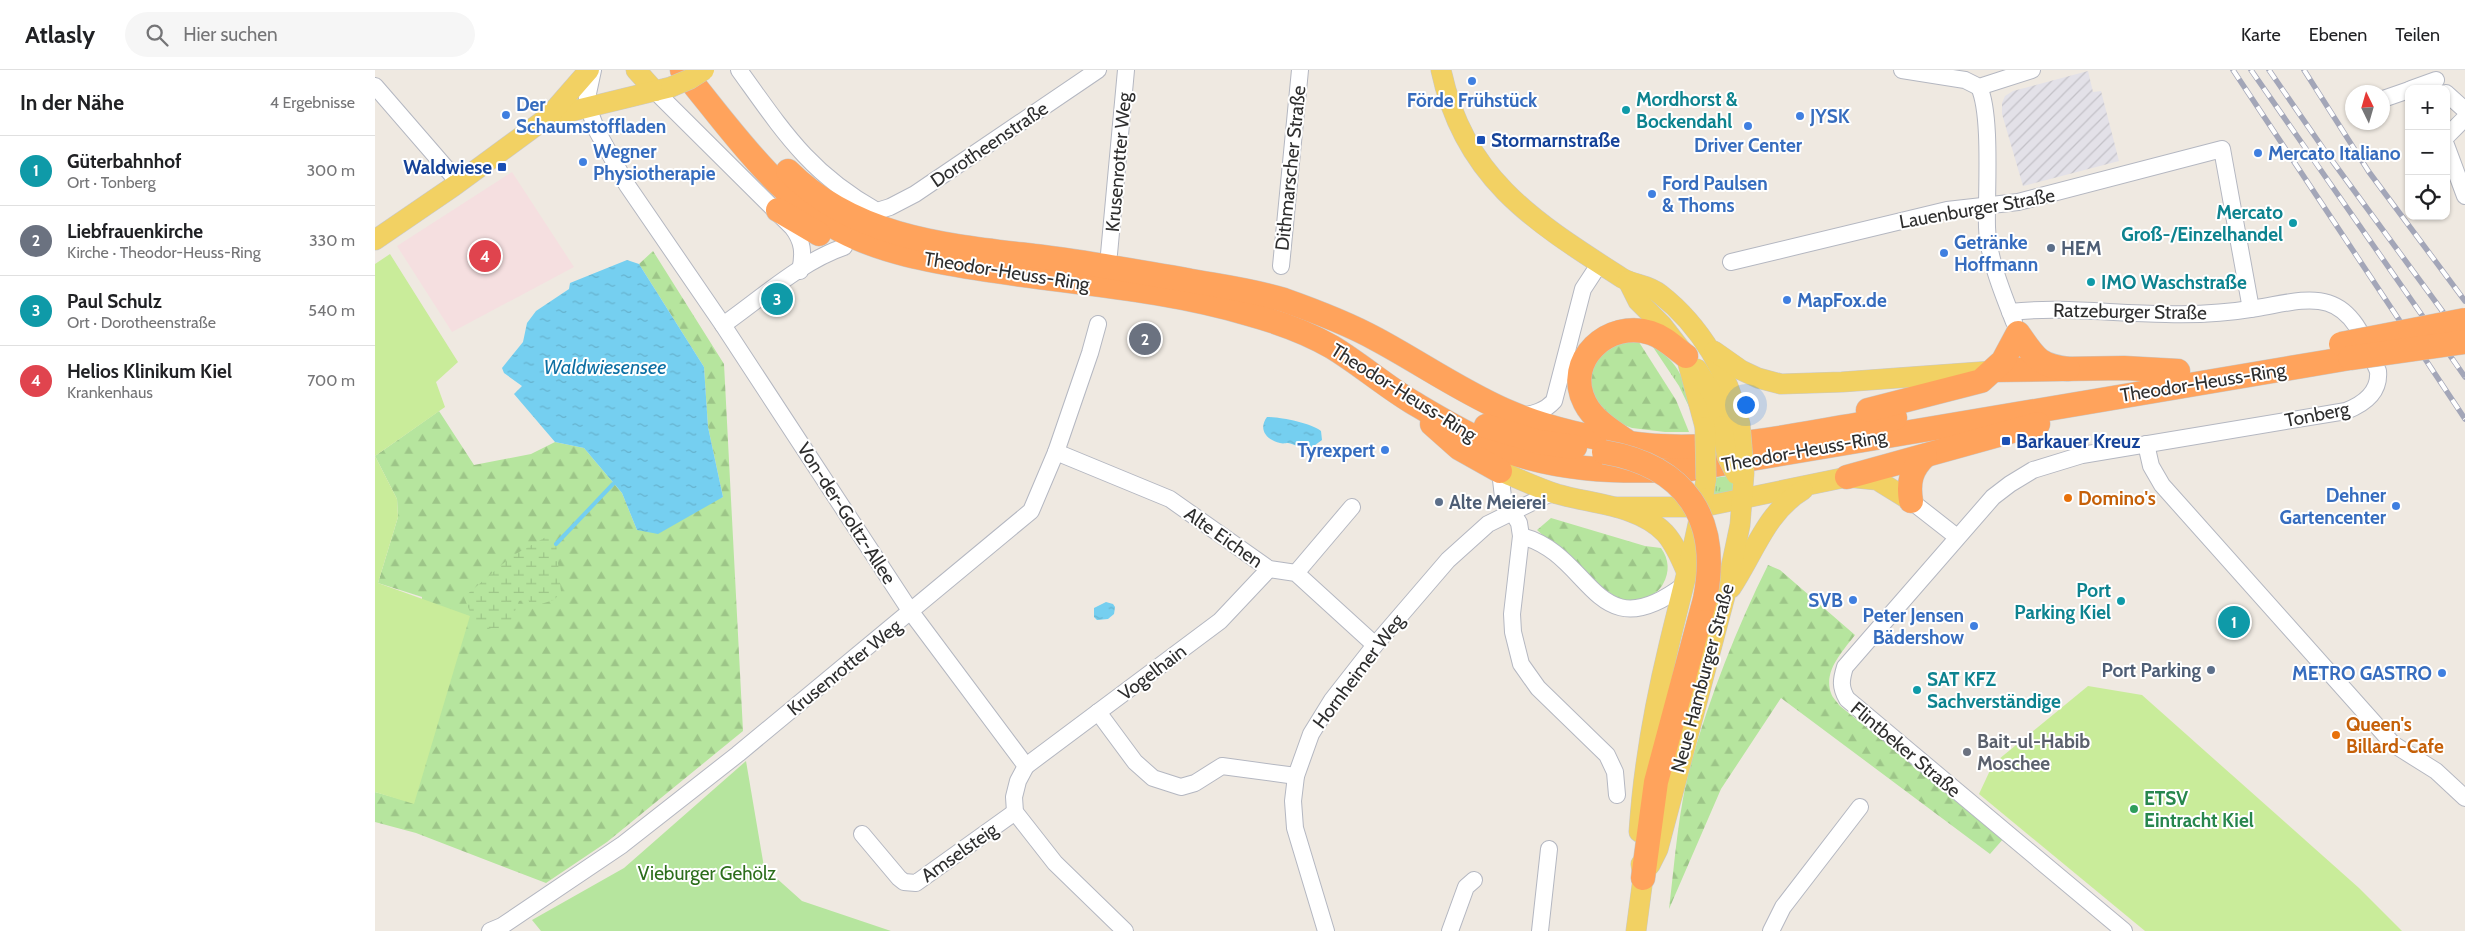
<!DOCTYPE html>
<html lang="de">
<meta charset="utf-8">
<style>
:root{--surface:#fff;--page:#f6f6f6;--text:#202124;--muted:#757577;--line:#e0e0e0;--accent:#4264fb}
body{margin:0;font-family:Cabin,sans-serif;background:var(--page);color:var(--text)}
.controls{position:absolute;right:15px;top:15px;display:grid;overflow:hidden;border-radius:10px;box-shadow:0 1px 4px #0004}
.controls button{width:45px;height:45px;display:grid;place-items:center;padding:0;border:0;border-bottom:1px solid var(--line);background:var(--surface);color:var(--text);font:25px sans-serif}
.compass{position:absolute;left:1970px;top:15px;width:45px;height:45px;border-radius:50%;background:var(--surface);box-shadow:0 1px 4px #0004;rotate:355deg}
.you{position:absolute;left:1370px;top:334px;width:18px;height:18px;margin:-12px;border:4px solid #fff;border-radius:50%;background:#1a73e8;box-shadow:0 0 0 8px #1a73e833}
.badge{display:grid;place-items:center;width:32px;height:32px;border-radius:50%;background:var(--accent);color:#fff;font-size:16px;font-weight:700}
.pin{position:absolute;translate:-50% -50%;border:2px solid #fff;box-shadow:0 1px 5px #0006}
.list{margin:0;padding:0;list-style:none}
h2{display:flex;justify-content:space-between;align-items:center;height:65px;margin:0;padding:0 20px;font-size:21px}
h2 small{font-size:16px;font-weight:400;color:var(--muted)}
.list li{display:grid;grid-template-columns:32px 1fr auto;gap:15px;align-items:center;box-sizing:border-box;height:70px;padding:0 20px;border-top:1px solid var(--line)}
.list b{display:block;font-size:19px;white-space:nowrap}
.list p{margin:0;font-size:16px;white-space:nowrap;color:var(--muted)}
.list em{font-size:16px;font-style:normal;color:var(--muted)}
.icon{flex:none;width:28px;height:28px;fill:none;stroke:currentColor;stroke-width:2;stroke-linecap:round;stroke-linejoin:round}
.map{position:relative;flex:none;width:2090px;height:861px;overflow:hidden}
header{display:flex;align-items:center;gap:30px;box-sizing:border-box;height:70px;padding:0 25px;background:var(--surface);border-bottom:1px solid var(--line)}
header strong{font-size:24px}
nav{display:flex;gap:28px;margin-inline-start:auto;font-size:18px}
.search{width:350px;height:45px;background:var(--page);display:flex;align-items:center;gap:12px;box-sizing:border-box;padding:0 18px;border-radius:28px;color:var(--muted);font-size:19px}
main{display:flex}
aside{flex:1;background:var(--surface)}
.map>svg:first-child{display:block}
.industrial{fill:url(#industrial-furrows)}
.medical{fill:#f5dfe0}
.grass{fill:url(#grass-tufts)}
.forest{fill:url(#forest-firs)}
.wetland{fill:url(#wetland-marsh)}
.park{fill:#b6e59e}
.pitch{fill:#c9ec9a}
.water{fill:url(#water-ripples)}
.lines{fill:none;stroke-linecap:round;stroke-linejoin:round}
.stream{stroke:#75cff0;stroke-width:4}
.minor-casing{stroke:#b4b7c1;stroke-width:18}
.major-casing{stroke:#c9c9c9;stroke-width:21}
.highway-casing{stroke:#c9c9c9;stroke-width:25}
.minor{stroke:#fff;stroke-width:16}
.major{stroke:#f2d163;stroke-width:20}
.highway{stroke:#ffa35c;stroke-width:24}
.rail-casing{stroke:#a3a6b8;stroke-width:5.5}
.rail{stroke:#fff;stroke-width:4;stroke-dasharray:11;stroke-linecap:butt}
.major-bridge-casing{stroke:#c9c9c9;stroke-width:21;stroke-linecap:butt}
.highway-bridge-casing{stroke:#c9c9c9;stroke-width:25;stroke-linecap:butt}
.major-bridge{stroke:#f2d163;stroke-width:20}
.highway-bridge{stroke:#ffa35c;stroke-width:24}
.shop-dot{fill:#3f7fe0;stroke:#fff;stroke-width:2}
.culture-dot{fill:#0f9aa8;stroke:#fff;stroke-width:2}
.transit-dot{fill:#1a4fb4;stroke:#fff;stroke-width:2}
.service-dot{fill:#5c6f8a;stroke:#fff;stroke-width:2}
.food-dot{fill:#e8710a;stroke:#fff;stroke-width:2}
.worship-dot{fill:#6b7280;stroke:#fff;stroke-width:2}
.leisure-dot{fill:#2e9e5b;stroke:#fff;stroke-width:2}
.labels{text-anchor:middle;stroke-width:4;stroke-linejoin:round;paint-order:stroke}
.culture-label{font-size:19px;font-weight:bold;fill:#0d838f;stroke:#fff;text-anchor:start}
.shop-label{font-size:19px;font-weight:bold;fill:#366cbe;stroke:#fff;text-anchor:start}
.transit-label{font-size:19px;font-weight:bold;fill:#164399;stroke:#fff;text-anchor:start}
.street-label{font-size:19px;fill:#2e2e2e;stroke:#fff}
.service-label{font-size:19px;font-weight:bold;fill:#4e5e75;stroke:#fff;text-anchor:start}
.food-label{font-size:19px;font-weight:bold;fill:#c56008;stroke:#fff;text-anchor:start}
.worship-label{font-size:19px;font-weight:bold;fill:#5b616d;stroke:#fff;text-anchor:start}
.leisure-label{font-size:19px;font-weight:bold;fill:#27864d;stroke:#fff;text-anchor:start}
.park-label{font-size:19px;fill:#2c6e1b;stroke:#fff}
.water-label{font-size:20px;font-style:italic;fill:#0d6fa3;stroke:#fff}
</style>
<header>
<strong>Atlasly</strong>
<div class="search"><svg class="icon" aria-label="search" viewBox="0 0 24 24"><circle cx="10" cy="10" r="6"/><path d="M15 15l6 6"/></svg>Hier suchen</div>
<nav><a>Karte</a><a>Ebenen</a><a>Teilen</a></nav>
</header>
<main>
<aside>
<h2>In der Nähe<small>4 Ergebnisse</small></h2>
<ul class="list">
<li><span class="badge" style="background:#0f9aa8">1</span><div><b>Güterbahnhof</b><p>Ort · Tonberg</p></div><em>300 m</em></li>
<li><span class="badge" style="background:#6b7280">2</span><div><b>Liebfrauenkirche</b><p>Kirche · Theodor-Heuss-Ring</p></div><em>330 m</em></li>
<li><span class="badge" style="background:#0f9aa8">3</span><div><b>Paul Schulz</b><p>Ort · Dorotheenstraße</p></div><em>540 m</em></li>
<li><span class="badge" style="background:#e0444e">4</span><div><b>Helios Klinikum Kiel</b><p>Krankenhaus</p></div><em>700 m</em></li>
</ul>
</aside>
<div class="map">
<svg width="2090" height="861" viewBox="0 0 2090 861">
<defs>
<pattern id="industrial-furrows" width="10" height="10" patternUnits="userSpaceOnUse" patternTransform="scale(1.25)"><rect width="10" height="10" fill="#e3e1e8"/><path d="M-1 1l2-2M0 10L10 0M9 11l2-2" fill="none" stroke="#c3c1c7"/></pattern>
<pattern id="grass-tufts" width="24" height="20" patternUnits="userSpaceOnUse" patternTransform="scale(1.25)"><rect width="24" height="20" fill="#b6e59e"/><path d="M3 7l-1-3M5 7V3M7 7l1-3M15 17l-1-3M17 17v-4M19 17l1-3" fill="none" stroke="#9dc588"/></pattern>
<pattern id="forest-firs" width="22" height="20" patternUnits="userSpaceOnUse" patternTransform="scale(1.25)"><rect width="22" height="20" fill="#b6e59e"/><path d="M5 1l3.5 6h-7zM16 11l3.5 6h-7z" fill="#9dc588"/></pattern>
<pattern id="wetland-marsh" width="20" height="14" patternUnits="userSpaceOnUse" patternTransform="scale(1.25)"><rect width="20" height="14" fill="#b6e59e"/><path d="M1 5h8M5 5V1M11 12h8M15 12V8" fill="none" stroke="#9dc588"/></pattern>
<pattern id="water-ripples" width="26" height="14" patternUnits="userSpaceOnUse" patternTransform="scale(1.25)"><rect width="26" height="14" fill="#75cff0"/><path d="M2 4q2-2 4 0t4 0M15 11q2-2 4 0t4 0" fill="none" stroke="#66b2ce"/></pattern>
</defs>
<rect width="100%" height="100%" fill="#efe9e1"/>
<path class="industrial" d="M1713,1l5,21 8,-1 18,70 -96,25 -21,-72v-11l3,-7 8,-5z"/>
<path class="medical" d="M137,102l62,95 -122,65 -55,-86z"/>
<g class="grass">
<path d="M1276,274c30,21 33,34 41,69l-13,-27z"/>
<path d="M1353,406l6,7 -1,8 -21,6 1,-19z"/>
</g>
<g class="forest">
<path d="M278,181l71,113 19,367 -136,111 -61,41 -130,-50 -41,-11v-30l39,11 8,-206 -44,-14 20,-66 -1,-18 -22,-43 64,-45 35,54 57,-11 24,-12 29,6 38,45 15,37 86,-33 -15,-70 -4,-60 -65,-103z"/>
<path d="M1262,269l39,61 13,32h-24l-33,-4 -19,-7 -21,-24 -3,-16 6,-22 19,-17z"/>
<path d="M1176,448l94,28 16,2c8,11 9,24 2,36 -5,10 -24,21 -36,18 -23,-7 -69,-54 -90,-72z"/>
<path d="M1393,495l12,5 75,65c-12,16 -32,36 -24,58 1,4 6,9 9,13l164,132 -14,16 -209,-156 -60,91 -52,120c6,-48 9,-99 22,-146 19,-67 46,-136 77,-198z"/>
</g>
<path class="wetland" d="M171,467l10,7 5,48 -7,8 -23,7 -3,-8 -9,2 -8,20 -15,10 -22,-9 -10,-25 48,-41z"/>
<path class="park" d="M371,691l18,106 38,34 89,30h-350l-9,-11 92,-52z"/>
<g class="pitch">
<path d="M15,184l68,108 -22,20 9,25 -70,49 22,43 1,18 -20,66 92,33 -56,188 -39,-12v-528z"/>
<path d="M1713,616l54,9 217,193 43,43h-257l-166,-137 14,-30z"/>
</g>
<g class="water">
<path d="M252,190l12,4 65,103 4,60 15,70 -65,37 -21,-4 -15,-37 -38,-45 -29,-6 -41,-48 8,-8 -18,-13 -2,-5 21,-26 4,-19 9,-12 33,-22 1,-6z"/>
<path d="M892,347c13,0 44,6 54,14l1,9 -15,11c-6,-3 -13,-7 -19,-8 -2,0 -5,1 -8,0 -14,-3 -22,-14 -13,-26z"/>
<path d="M731,532l7,2 2,3 -1,7 -6,5 -11,1 -3,-3v-9z"/>
</g>
<g class="lines">
<path class="stream" d="M181,474l57,-60"/>
<defs>
<g id="minor">
<path d="M218,0l-6,28 1,9 9,24 30,54 96,140 188,287 115,154 -8,15 -4,16 1,15 40,51 70,68"/>
<path d="M364,0c44,61 70,103 138,141l13,-4 25,-13 183,-124"/>
<path d="M1527,0l63,10 14,7 53,-17"/>
<path d="M0,16l84,97"/>
<path d="M1604,17c13,28 7,106 8,140 1,31 16,67 27,95"/>
<path d="M2036,19l25,-9"/>
<path d="M280,21l137,136c11,14 12,26 8,44"/>
<path d="M2071,23l19,17"/>
<path d="M2008,29l26,-9"/>
<path d="M2071,67l19,-19"/>
<path d="M2071,75l19,51"/>
<path d="M734,184l17,-184"/>
<path d="M1356,192l216,-52 71,-8 204,-53 29,160"/>
<path d="M906,196l19,-196"/>
<path d="M1635,242c52,-6 104,2 156,2 30,1 61,-1 91,-6 21,-3 50,-12 71,-5 29,9 39,44 50,68 2,21 -14,33 -32,40l-264,44 -49,15 -23,14 -17,13 -148,170c-4,13 -5,20 2,32l277,232"/>
<path d="M348,255c37,-26 79,-64 121,-78"/>
<path d="M1145,346c14,-2 25,-5 34,-15l29,-112 17,-26"/>
<path d="M1771,374l5,22 11,19 231,259 43,27 29,27"/>
<path d="M681,382l114,47 99,70 27,4 79,72"/>
<path d="M1125,401l3,26 16,26 2,13 -9,78 1,18 8,32 17,24 69,67 8,17 2,23"/>
<path d="M1536,431l46,36"/>
<path d="M1146,466c72,18 73,117 163,49"/>
<path d="M921,503l56,-66"/>
<path d="M723,642l37,50 18,16 28,9 14,-4 27,-17 74,10"/>
<path d="M651,696l194,-145 49,-52"/>
<path d="M487,764l37,44 5,4 12,1 99,-71"/>
<path d="M115,861l12,-5 120,-81 116,-91 293,-243 25,-59 34,-99 8,-29"/>
<path d="M951,861l-31,-103 -2,-27 3,-25 15,-42 21,-34 43,-55 73,-85 40,-36 59,-29 8,-2"/>
<path d="M1075,861l16,-44 8,-7"/>
<path d="M1165,861l9,-82"/>
<path d="M1396,861l12,-24 77,-100"/>
</g>
<g id="major">
<path d="M261,0l19,21"/>
<path d="M1066,0c23,109 94,152 181,208 12,7 26,6 38,16 41,32 68,79 80,130"/>
<path d="M173,47l123,-30"/>
<path d="M0,170l79,-54 94,-69 41,-47"/>
<path d="M1253,211l10,20 24,24 24,31 19,71"/>
<path d="M1339,281l27,19 17,8 23,6 61,-2 151,-11"/>
<path d="M1322,299l18,29 7,28"/>
<path d="M1125,401c19,8 38,17 57,23 35,10 81,11 108,39 10,11 16,26 22,40"/>
<path d="M1241,437h86l145,-30 30,3 34,21"/>
<path d="M1356,518c23,-34 35,-76 72,-98"/>
<path d="M1264,762c4,-63 15,-125 30,-187 13,-55 29,-110 37,-166"/>
<path d="M1275,795l8,-16 67,-253 15,-71 4,-52"/>
<path d="M1261,861l7,-53 -2,-14"/>
</g>
<g id="highway">
<path d="M307,0c48,58 91,123 158,160 43,23 93,31 141,39 89,14 181,19 268,45 29,8 57,18 83,33 28,17 52,38 80,55 22,13 45,27 69,38 65,32 140,33 210,29l659,-111"/>
<path d="M413,101c69,69 164,75 255,86 48,6 96,15 144,23 32,6 66,10 97,20 31,11 63,23 92,39 43,23 83,51 128,71 39,17 81,27 124,33 87,13 180,-11 267,-25"/>
<path d="M403,140l41,24"/>
<path d="M1620,300l129,-2 54,3"/>
<path d="M1493,340l113,-29 22,-20 15,-28c17,24 19,32 50,36"/>
<path d="M1057,354l27,24 41,23"/>
<path d="M1111,356l53,16 36,5"/>
<path d="M1250,370c-15,-10 -32,-21 -40,-37 -22,-43 24,-84 66,-70 13,4 24,15 35,23"/>
<path d="M1472,407l191,-53"/>
<path d="M1536,431c-3,-19 0,-32 14,-45"/>
<path d="M1268,808l13,-96 49,-183"/>
</g>
</defs>
<use href="#minor" class="minor-casing"/>
<use href="#major" class="major-casing"/>
<use href="#highway" class="highway-casing"/>
<use href="#minor" class="minor"/>
<use href="#major" class="major"/>
<use href="#highway" class="highway"/>
<defs>
<g id="rail">
<path d="M1858,0l232,349"/>
<path d="M1876,0l214,307"/>
<path d="M1894,0l56,81 140,191"/>
<path d="M1929,0l65,102 96,129"/>
</g>
</defs>
<use href="#rail" class="rail-casing"/>
<use href="#rail" class="rail"/>
<defs>
<g id="major-bridge">
<path d="M296,17l19,-8 14,-9"/>
<path d="M1365,354l4,49"/>
<path d="M1347,356l5,30 9,18"/>
<path d="M1330,357l1,52"/>
</g>
<g id="highway-bridge">
<path d="M1966,274l124,-24"/>
<path d="M1975,288l115,-16"/>
<path d="M1229,382c82,14 117,67 101,147"/>
</g>
</defs>
<use href="#major-bridge" class="major-bridge-casing"/>
<use href="#highway-bridge" class="highway-bridge-casing"/>
<use href="#major-bridge" class="major-bridge"/>
<use href="#highway-bridge" class="highway-bridge"/>
</g>
<g class="shop-dot">
<circle cx="1097" cy="11" r="5"/>
<circle cx="131" cy="45" r="5"/>
<circle cx="1425" cy="46" r="5"/>
<circle cx="1373" cy="56" r="5"/>
<circle cx="1883" cy="83" r="5"/>
<circle cx="208" cy="92" r="5"/>
<circle cx="1277" cy="124" r="5"/>
<circle cx="1569" cy="183" r="5"/>
<circle cx="1412" cy="230" r="5"/>
<circle cx="1010" cy="380" r="5"/>
<circle cx="2021" cy="436" r="5"/>
<circle cx="1478" cy="530" r="5"/>
<circle cx="1599" cy="556" r="5"/>
<circle cx="2067" cy="603" r="5"/>
</g>
<g class="culture-dot">
<circle cx="1251" cy="40" r="5"/>
<circle cx="1918" cy="153" r="5"/>
<circle cx="1716" cy="212" r="5"/>
<circle cx="1746" cy="531" r="5"/>
<circle cx="1542" cy="620" r="5"/>
</g>
<g class="transit-dot">
<rect x="1101" y="65" width="10" height="10" rx="2.5"/>
<rect x="122" y="92" width="10" height="10" rx="2.5"/>
<rect x="1626" y="366" width="10" height="10" rx="2.5"/>
</g>
<g class="service-dot">
<circle cx="1676" cy="178" r="5"/>
<circle cx="1064" cy="432" r="5"/>
<circle cx="1836" cy="600" r="5"/>
</g>
<g class="food-dot">
<circle cx="1693" cy="428" r="5"/>
<circle cx="1961" cy="665" r="5"/>
</g>
<circle class="worship-dot" cx="1592" cy="682" r="5"/>
<circle class="leisure-dot" cx="1759" cy="739" r="5"/>
<g class="labels">
<g class="culture-label">
<text x="1261" y="36">Mordhorst &amp;<tspan x="1261" dy="22">Bockendahl</tspan></text>
<text x="1908" y="149" text-anchor="end">Mercato<tspan x="1908" dy="22">Groß-/Einzelhandel</tspan></text>
<text x="1726" y="219">IMO Waschstraße</text>
<text x="1736" y="527" text-anchor="end">Port<tspan x="1736" dy="22">Parking Kiel</tspan></text>
<text x="1552" y="616">SAT KFZ<tspan x="1552" dy="22">Sachverständige</tspan></text>
</g>
<g class="shop-label">
<text x="1097" y="37" text-anchor="middle">Förde Frühstück</text>
<text x="141" y="41">Der<tspan x="141" dy="22">Schaumstoffladen</tspan></text>
<text x="1435" y="53">JYSK</text>
<text x="1373" y="82" text-anchor="middle">Driver Center</text>
<text x="218" y="88">Wegner<tspan x="218" dy="22">Physiotherapie</tspan></text>
<text x="1893" y="90">Mercato Italiano</text>
<text x="1287" y="120">Ford Paulsen<tspan x="1287" dy="22">&amp; Thoms</tspan></text>
<text x="1579" y="179">Getränke<tspan x="1579" dy="22">Hoffmann</tspan></text>
<text x="1422" y="237">MapFox.de</text>
<text x="1000" y="387" text-anchor="end">Tyrexpert</text>
<text x="2011" y="432" text-anchor="end">Dehner<tspan x="2011" dy="22">Gartencenter</tspan></text>
<text x="1468" y="537" text-anchor="end">SVB</text>
<text x="1589" y="552" text-anchor="end">Peter Jensen<tspan x="1589" dy="22">Bädershow</tspan></text>
<text x="2057" y="610" text-anchor="end">METRO GASTRO</text>
</g>
<g class="transit-label">
<text x="1116" y="77">Stormarnstraße</text>
<text x="117" y="104" text-anchor="end">Waldwiese</text>
<text x="1641" y="378">Barkauer Kreuz</text>
</g>
<g class="street-label">
<text transform="translate(614 74) rotate(-34)" y="7">Dorotheenstraße</text>
<text transform="translate(743 92) rotate(-85)" y="7">Krusenrotter Weg</text>
<text transform="translate(915 98) rotate(-84)" y="7">Dithmarscher Straße</text>
<text transform="translate(1602 138) rotate(-10)" y="7">Lauenburger Straße</text>
<text transform="translate(632 201) rotate(9)" y="7">Theodor-Heuss-Ring</text>
<text transform="translate(1755 241) rotate(1)" y="7">Ratzeburger Straße</text>
<text transform="translate(1828 312) rotate(-9)" y="7">Theodor-Heuss-Ring</text>
<text transform="translate(1029 322) rotate(32)" y="7">Theodor-Heuss-Ring</text>
<text transform="translate(1942 344) rotate(-11)" y="7">Tonberg</text>
<text transform="translate(1429 380) rotate(-10)" y="7">Theodor-Heuss-Ring</text>
<text transform="translate(472 443) rotate(57)" y="7">Von-der-Goltz-Allee</text>
<text transform="translate(849 467) rotate(35)" y="7">Alte Eichen</text>
<text transform="translate(469 597) rotate(-39)" y="7">Krusenrotter Weg</text>
<text transform="translate(983 601) rotate(-53)" y="7">Hornheimer Weg</text>
<text transform="translate(777 602) rotate(-37)" y="7">Vogelhain</text>
<text transform="translate(1327 608) rotate(-75)" y="7">Neue Hamburger Straße</text>
<text transform="translate(1531 679) rotate(40)" y="7">Flintbeker Straße</text>
<text transform="translate(584 782) rotate(-35)" y="7">Amselsteig</text>
</g>
<g class="service-label">
<text x="1686" y="185">HEM</text>
<text x="1074" y="439">Alte Meierei</text>
<text x="1826" y="607" text-anchor="end">Port Parking</text>
</g>
<g class="food-label">
<text x="1703" y="435">Domino's</text>
<text x="1971" y="661">Queen's<tspan x="1971" dy="22">Billard-Cafe</tspan></text>
</g>
<g class="worship-label">
<text x="1602" y="678">Bait-ul-Habib<tspan x="1602" dy="22">Moschee</tspan></text>
</g>
<g class="leisure-label">
<text x="1769" y="735">ETSV<tspan x="1769" dy="22">Eintracht Kiel</tspan></text>
</g>
<g class="park-label">
<text x="332" y="810">Vieburger Gehölz</text>
</g>
<g class="water-label">
<text x="230" y="304">Waldwiesensee</text>
</g>
</g>
</svg>
<div class="controls">
<button>+</button>
<button>−</button>
<button><svg class="icon" aria-label="locate" viewBox="0 0 24 24"><circle cx="12" cy="12" r="6"/><path d="M12 2v4M12 18v4M2 12h4M18 12h4"/></svg></button>
</div>
<svg class="compass" viewBox="-18 -18 36 36"><path d="M0-13l5 13h-10z" fill="#e53935"/><path d="M0 13l5-13h-10z" fill="#757577"/></svg>
<div class="you"></div>
<div class="pin badge" style="left:1859px;top:552px;background:#0f9aa8">1</div>
<div class="pin badge" style="left:770px;top:269px;background:#6b7280">2</div>
<div class="pin badge" style="left:402px;top:229px;background:#0f9aa8">3</div>
<div class="pin badge" style="left:110px;top:186px;background:#e0444e">4</div>
</div>
</main>
